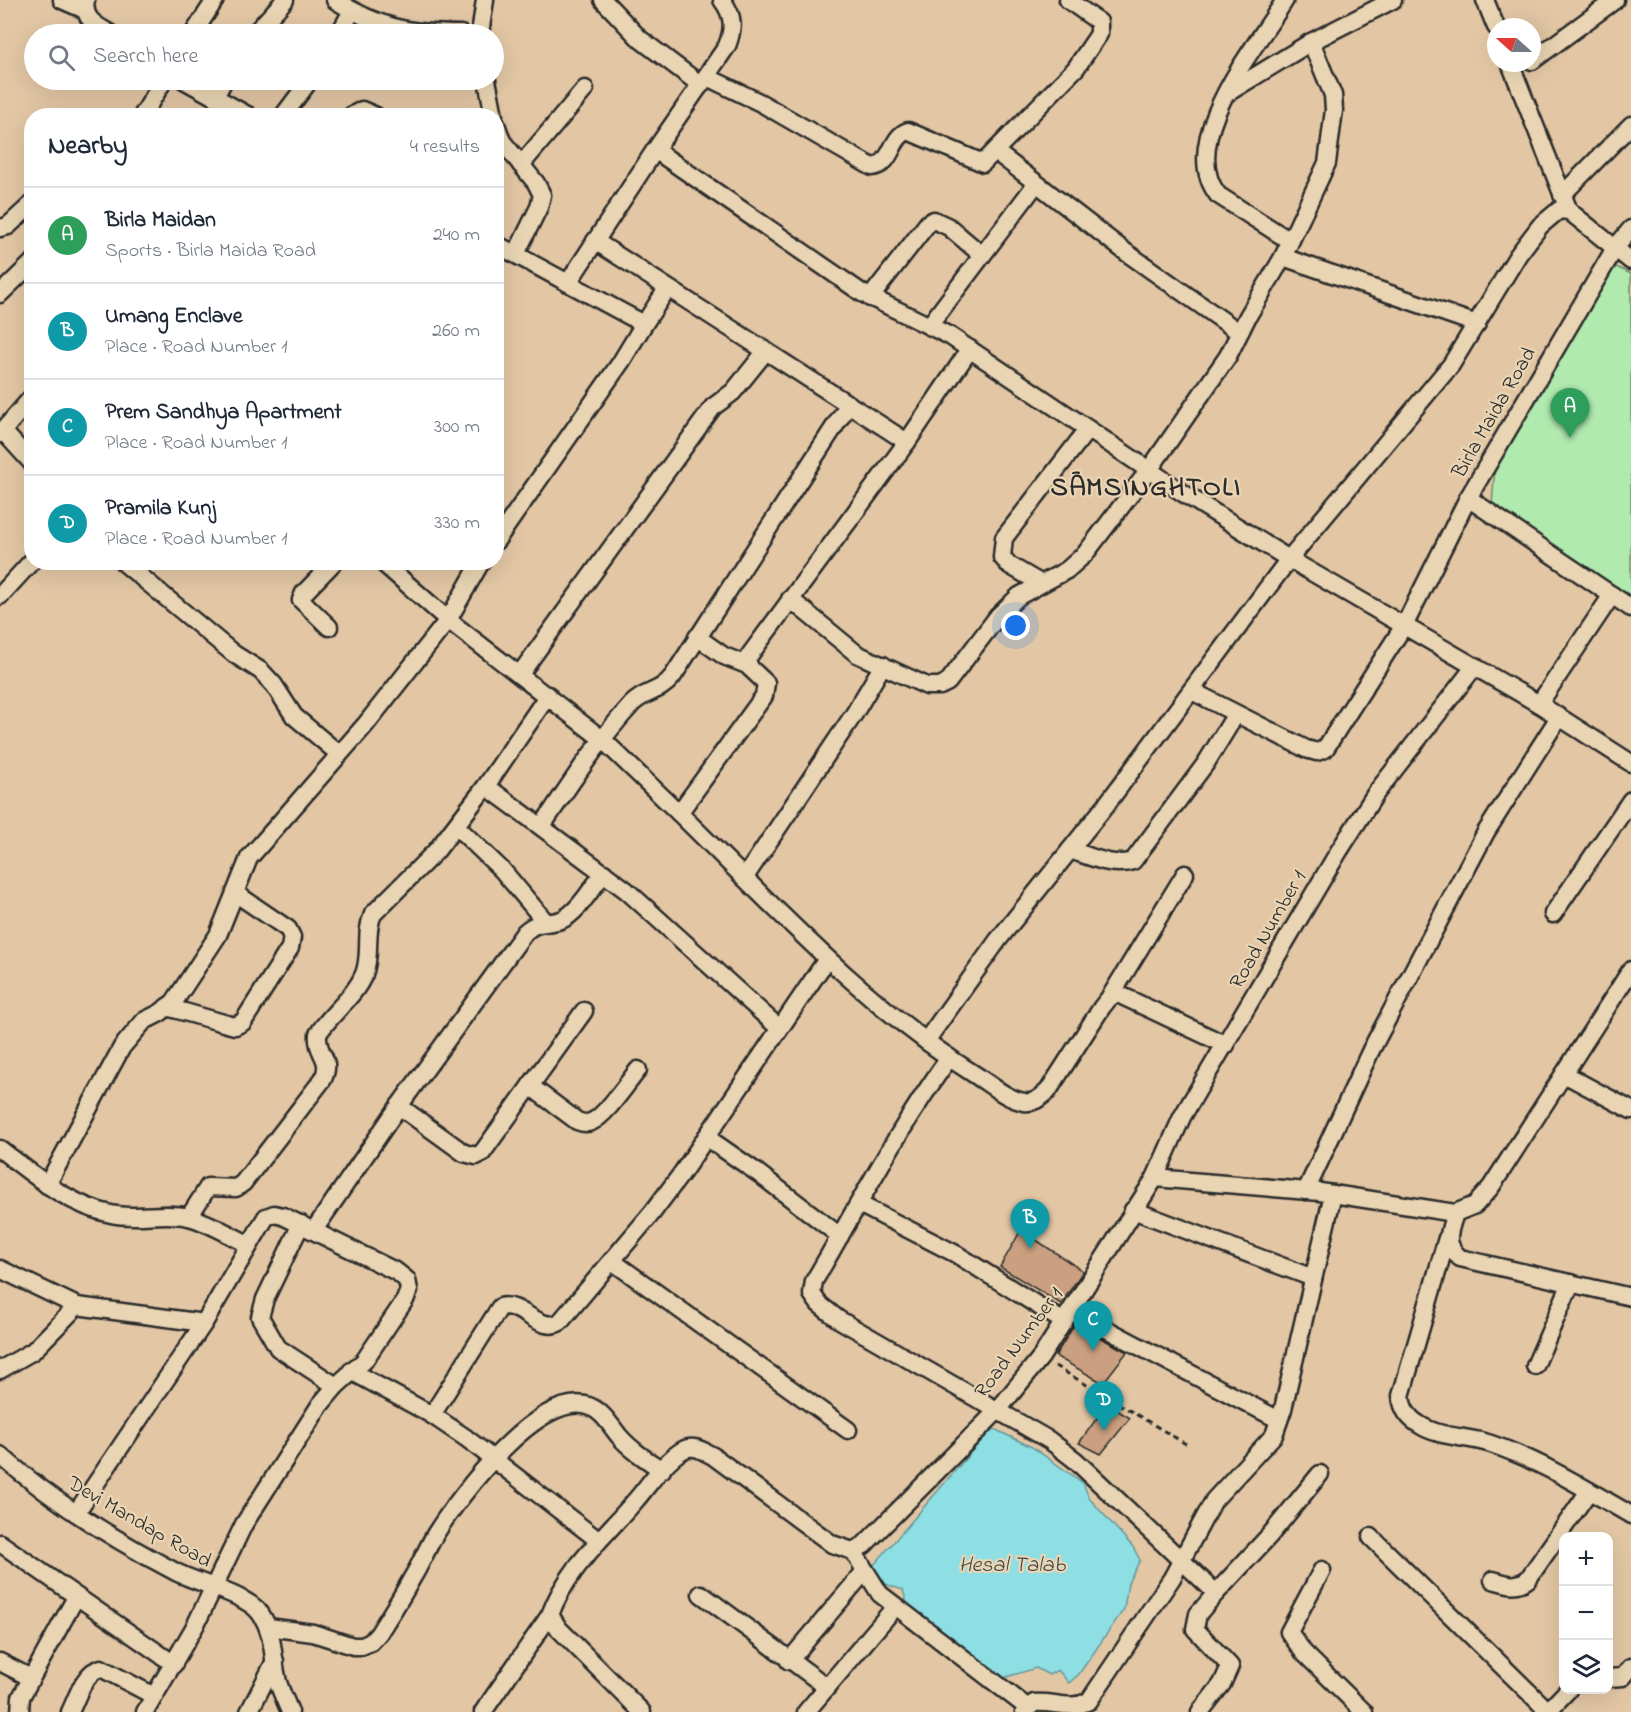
<!DOCTYPE html>
<meta charset="utf-8">
<style>
:root{--surface:#fff;--page:#f6f6f7;--text:#1f2937;--muted:#747a83;--line:#e0e1e3;--accent:#c8321e}
body{margin:0;font-family:"Indie Flower",sans-serif;background:var(--page);color:var(--text)}
.controls{position:absolute;right:18px;bottom:18px;display:grid;overflow:hidden;border-radius:12px;box-shadow:0 6px 24px #0002}
.controls button{width:54px;height:54px;display:grid;place-items:center;padding:0;border:0;border-bottom:2px solid var(--line);background:var(--surface);color:var(--text);font:30px sans-serif}
.compass{position:absolute;left:1487px;top:18px;width:54px;height:54px;border-radius:50%;background:var(--surface);box-shadow:0 6px 24px #0002;rotate:291deg}
.you{position:absolute;left:1016px;top:626px;width:21px;height:21px;margin:-15px;border:4px solid #fff;border-radius:50%;background:#1a73e8;box-shadow:0 0 0 9px #1a73e833}
.badge{display:grid;place-items:center;width:39px;height:39px;border-radius:50%;background:var(--accent);color:#fff;font-size:20px;font-weight:700}
.pin{position:absolute;translate:-50% -50px;filter:drop-shadow(0 2px 3px #0008)}
.pin::after{content:'';position:absolute;top:32px;width:21px;height:18px;background:inherit;clip-path:polygon(0 0,100% 0,50% 100%)}
.list{margin:0;padding:0;list-style:none}
h2{display:flex;justify-content:space-between;align-items:center;height:78px;margin:0;padding:0 24px;font-size:26px}
h2 small{font-size:20px;font-weight:400;color:var(--muted)}
.list li{display:grid;grid-template-columns:39px 1fr auto;gap:18px;align-items:center;box-sizing:border-box;height:96px;padding:0 24px;border-top:2px solid var(--line)}
.list b{display:block;font-size:22px;white-space:nowrap}
.list p{margin:0;font-size:20px;white-space:nowrap;color:var(--muted)}
.list em{font-size:20px;font-style:normal;color:var(--muted)}
.icon{flex:none;width:33px;height:33px;fill:none;stroke:currentColor;stroke-width:2;stroke-linecap:round;stroke-linejoin:round}
.map{position:relative;flex:none;width:1631px;height:1712px;overflow:hidden}
.search{position:absolute;background:var(--surface);box-shadow:0 6px 24px #0002;left:24px;top:24px;width:480px;height:66px;display:flex;align-items:center;gap:15px;box-sizing:border-box;padding:0 21px;border-radius:33px;color:var(--muted);font-size:22px}
.panel{position:absolute;background:var(--surface);box-shadow:0 6px 24px #0002;left:24px;top:108px;width:480px;height:462px;border-radius:24px}
.map>svg:first-child{display:block}
.green{fill:#b0eaaf;stroke:#6e8a6d;stroke-width:1.5}
.water{fill:#8ddfe4;stroke:#66979a;stroke-width:1.5}
.building{fill:#caa080;stroke:#2b2b2b;stroke-width:1.5}
.lines{fill:none;stroke-linecap:round;stroke-linejoin:round}
.street-casing{stroke:#2b2b2b;stroke-width:21}
.path{stroke:#2b2b2b;stroke-width:3;stroke-dasharray:6 4.5;stroke-linecap:butt}
.street{stroke:#e9d5b3;stroke-width:16}
.labels{text-anchor:middle;stroke-width:4.5;stroke-linejoin:round;paint-order:stroke}
.street-label{font-size:21px;fill:#2b2b2b;stroke:#e9d5b3}
.water-label{font-size:22px;font-style:italic;fill:#3a4647;stroke:#e9d5b3}
.district-label{font-size:27px;font-weight:bold;letter-spacing:1.5px;fill:#2b2b2b;stroke:#e9d5b3}
</style>
<div class="map">
<svg width="1631" height="1712" viewBox="0 0 1631 1712">
<rect width="100%" height="100%" fill="#e3c7a5"/>
<filter id="ink" filterUnits="userSpaceOnUse"><feTurbulence type="fractalNoise" baseFrequency=".0167" numOctaves="2"/><feDisplacementMap in="SourceGraphic" scale="12" xChannelSelector="R" yChannelSelector="G"/><feConvolveMatrix kernelMatrix="1 2 1 2 8 2 1 2 1" color-interpolation-filters="sRGB"/></filter>
<g filter="url(#ink)">
<path class="green" d="M1612,265l19,9v324l-139,-93 3,-39z"/>
<path class="water" d="M992,1428l40,19 51,36 6,15 44,49 7,13 -12,23 -4,26 -45,65 -10,9 -11,-13 -9,5 -13,-7 -39,12 -88,-70 -6,-20 -21,-7 -9,-17z"/>
<g class="building">
<path d="M1021,1230l62,41 -22,33 -61,-37z"/>
<path d="M1075,1324l52,28 -24,31 -48,-27z"/>
<path d="M1107,1404l23,14 -29,36 -22,-11z"/>
</g>
<g class="lines">
<defs>
<g id="street">
<path d="M62,0l23,10"/>
<path d="M86,0c-4,19 11,26 25,34"/>
<path d="M335,0c43,28 75,34 126,34"/>
<path d="M603,0l37,39 61,46"/>
<path d="M722,0c12,16 12,28 5,46l-72,104 207,143 88,43 233,157 106,66 250,145 92,59"/>
<path d="M1285,0c-29,47 -109,141 -67,195l72,46"/>
<path d="M1485,0l11,27"/>
<path d="M193,34l22,-34"/>
<path d="M254,34l31,-34"/>
<path d="M339,34l13,-23"/>
<path d="M480,34l5,-34"/>
<path d="M1532,61l83,-61"/>
<path d="M1510,63l59,148"/>
<path d="M707,77l54,26 111,64c21,-2 18,-30 36,-36l75,32 93,-95 23,-34v-12l-31,-22"/>
<path d="M184,80l65,36"/>
<path d="M487,80l7,36"/>
<path d="M1229,92l82,-50 82,-42"/>
<path d="M215,97l9,-17"/>
<path d="M142,116l22,-36"/>
<path d="M283,116l27,-36"/>
<path d="M351,116l11,-6 14,6"/>
<path d="M496,124l6,17 34,42 6,12 -3,12 -23,47"/>
<path d="M996,152l131,101 112,79"/>
<path d="M521,165l64,-76"/>
<path d="M1562,195l69,-70"/>
<path d="M0,228l8,-2 24,-22"/>
<path d="M595,241l312,201 63,-93"/>
<path d="M496,244l148,80 23,-35"/>
<path d="M1283,257l194,67"/>
<path d="M568,283l87,-133"/>
<path d="M0,294l32,-31"/>
<path d="M870,298l58,-75 6,-3 15,7 33,28"/>
<path d="M929,326l107,-142"/>
<path d="M2,430l30,33"/>
<path d="M0,434l32,-37"/>
<path d="M1468,498l163,110"/>
<path d="M496,541l125,-179 23,-38"/>
<path d="M123,562l111,92 27,17 13,14 20,31 45,38"/>
<path d="M481,562l-33,58 154,119 77,74 85,-117 2,-13 -16,-15 -3,-8 2,-4 158,-214"/>
<path d="M1040,583l-31,-18 -7,-8 2,-19 84,-109"/>
<path d="M0,596l32,-35"/>
<path d="M790,599l67,55 70,32h13l8,-4 50,-66 21,-20 48,-26 18,-16 64,-84 79,-114 20,-40 35,-59 44,-94 7,-53 -1,-15 -22,-53"/>
<path d="M329,627l-28,-27 3,-7 30,-31"/>
<path d="M697,637l27,19 23,9"/>
<path d="M520,674l193,-267 20,-15 33,-41"/>
<path d="M1192,691l114,58 11,3 8,-3 80,-125 63,-126 147,-250 16,-19"/>
<path d="M1539,704l73,-109"/>
<path d="M486,786l140,104 153,138"/>
<path d="M679,813c94,92 185,192 298,263 14,9 30,23 47,26 10,2 17,-5 24,-11l54,-84 8,-10 8,-3 108,51"/>
<path d="M456,826l47,45 41,49"/>
<path d="M542,826c28,-42 56,-85 90,-122 13,-14 27,-10 41,-28l176,-272"/>
<path d="M1070,850c20,6 42,18 63,11l73,-98 30,-49"/>
<path d="M745,877l109,-163 29,-49"/>
<path d="M1553,914l78,-114"/>
<path d="M1110,997l75,-123"/>
<path d="M167,1007l60,17 8,2 8,-4 47,-74 2,-11 -4,-8 -53,-36"/>
<path d="M926,1041l72,-101 108,-135 183,-246 162,-194 67,-110 22,-29 19,-16 10,1 62,50"/>
<path d="M949,1058c-51,71 -91,148 -135,223l-2,13 7,10 19,15 211,121 26,20 141,133 -18,21 -3,15 35,37 -8,18 -22,28"/>
<path d="M1564,1074l67,36"/>
<path d="M530,1086l47,35c5,2 9,3 14,1 14,-5 37,-40 47,-52"/>
<path d="M399,1106l65,47 12,3 6,-3 102,-142"/>
<path d="M706,1137l52,36 82,63"/>
<path d="M0,1149c34,26 68,56 111,65 26,6 54,-3 78,3 20,5 40,18 59,27"/>
<path d="M1155,1178l165,14 135,21 20,-8 16,-18 140,-217"/>
<path d="M47,1185l75,-138 22,-26 16,-8 14,-11 44,-67 31,-77 117,-134 82,-104 -66,-58"/>
<path d="M1306,1191l65,-141 115,-218 73,-115"/>
<path d="M859,1204l97,50 108,68"/>
<path d="M1133,1210l180,68"/>
<path d="M1455,1213c-6,20 -12,30 5,45l171,39"/>
<path d="M189,1217l19,-30 28,1 7,-5 80,-104c10,-21 -7,-24 -5,-45 13,-21 36,-36 46,-60 8,-20 0,-40 9,-60l64,-64 49,-64 62,-91"/>
<path d="M301,1224l-36,75 -5,18 18,31 58,38"/>
<path d="M314,1230l85,-124 126,-174c13,-12 21,-7 36,-12 17,-7 31,-33 43,-47"/>
<path d="M1447,1238l-46,158c1,13 7,22 19,29 20,13 49,11 71,19 50,17 95,45 140,71"/>
<path d="M612,1261l236,169"/>
<path d="M0,1269l77,37 127,17"/>
<path d="M1072,1311l207,109"/>
<path d="M1535,1366l36,-83"/>
<path d="M0,1370l33,-19 44,-45"/>
<path d="M351,1371l81,44 34,23 132,102"/>
<path d="M432,1415l68,-108c21,-6 40,27 60,15l92,-109 30,-40 145,-214"/>
<path d="M0,1455c52,46 113,84 174,116 22,12 72,23 86,42 15,21 12,46 18,69 3,10 8,20 12,30"/>
<path d="M76,1513l128,-190 62,-106 8,-3 9,2 114,56 10,8 2,10 -4,10 -41,61 -28,25 -16,19 -76,119 -49,102 -50,86"/>
<path d="M1371,1537l177,174"/>
<path d="M0,1543l174,121"/>
<path d="M853,1551l27,43 148,114"/>
<path d="M1322,1570l-33,62 15,21 60,59"/>
<path d="M1493,1580c14,4 23,8 35,-1l61,-88"/>
<path d="M1216,1593l54,-58 50,-61"/>
<path d="M701,1594l126,93"/>
<path d="M268,1627l45,6 40,13h9l9,-4 8,-9c11,-18 23,-36 33,-55 9,-14 15,-30 24,-45 22,-35 105,-147 155,-126 13,6 19,18 28,29 12,14 28,24 43,34"/>
<path d="M789,1661l76,-90"/>
<path d="M0,1662l31,16"/>
<path d="M1608,1678l15,-1 8,-10"/>
<path d="M20,1712l1,-15 55,-100"/>
<path d="M70,1712c7,-14 14,-40 31,-44l53,28"/>
<path d="M249,1712l26,-51"/>
<path d="M483,1712l67,-97"/>
<path d="M642,1712l-83,-83 -9,-14c16,-45 55,-79 85,-114 14,-16 29,-40 48,-51 10,-6 20,1 30,6l119,88 21,7 11,-6 133,-134 44,-54 114,-179 27,-61 157,-266 37,-58 99,-127"/>
<path d="M806,1712l89,-105"/>
<path d="M1024,1712l10,-9c20,-2 36,8 55,-2l83,-123 42,-78 60,-65 9,-26 50,-215"/>
<path d="M1547,1712l21,-22"/>
</g>
</defs>
<use href="#street" class="street-casing"/>
<path class="path" d="M1055,1366l131,78"/>
<use href="#street" class="street"/>
</g>
</g>
<g class="labels">
<g class="street-label">
<text transform="translate(1493 412) rotate(-60)" y="7">Birla Maida Road</text>
<text transform="translate(1267 929) rotate(-60)" y="7">Road Number 1</text>
<text transform="translate(1018 1342) rotate(-53)" y="7">Road Number 1</text>
<text transform="translate(140 1521) rotate(30)" y="7">Devi Mandap Road</text>
</g>
<g class="water-label">
<text x="1012" y="1571">Hesal Talab</text>
</g>
<g class="district-label">
<text x="1146" y="495">SĀMSINGHTOLI</text>
</g>
</g>
</svg>
<div class="controls">
<button>+</button>
<button>−</button>
<button><svg class="icon" aria-label="layers" viewBox="0 0 24 24"><path d="M12 4l9 5-9 5-9-5zM3 14l9 5 9-5"/></svg></button>
</div>
<svg class="compass" viewBox="-18 -18 36 36"><path d="M0-13l5 13h-10z" fill="#e53935"/><path d="M0 13l5-13h-10z" fill="#747a83"/></svg>
<div class="you"></div>
<div class="pin badge" style="left:1570px;top:438px;background:#2e9e5b">A</div>
<div class="pin badge" style="left:1030px;top:1249px;background:#0f9aa8">B</div>
<div class="pin badge" style="left:1093px;top:1351px;background:#0f9aa8">C</div>
<div class="pin badge" style="left:1104px;top:1431px;background:#0f9aa8">D</div>
<div class="search"><svg class="icon" aria-label="search" viewBox="0 0 24 24"><circle cx="10" cy="10" r="6"/><path d="M15 15l6 6"/></svg>Search here</div>
<section class="panel">
<h2>Nearby<small>4 results</small></h2>
<ul class="list">
<li><span class="badge" style="background:#2e9e5b">A</span><div><b>Birla Maidan</b><p>Sports · Birla Maida Road</p></div><em>240 m</em></li>
<li><span class="badge" style="background:#0f9aa8">B</span><div><b>Umang Enclave</b><p>Place · Road Number 1</p></div><em>260 m</em></li>
<li><span class="badge" style="background:#0f9aa8">C</span><div><b>Prem Sandhya Apartment</b><p>Place · Road Number 1</p></div><em>300 m</em></li>
<li><span class="badge" style="background:#0f9aa8">D</span><div><b>Pramila Kunj</b><p>Place · Road Number 1</p></div><em>330 m</em></li>
</ul>
</section>
</div>
